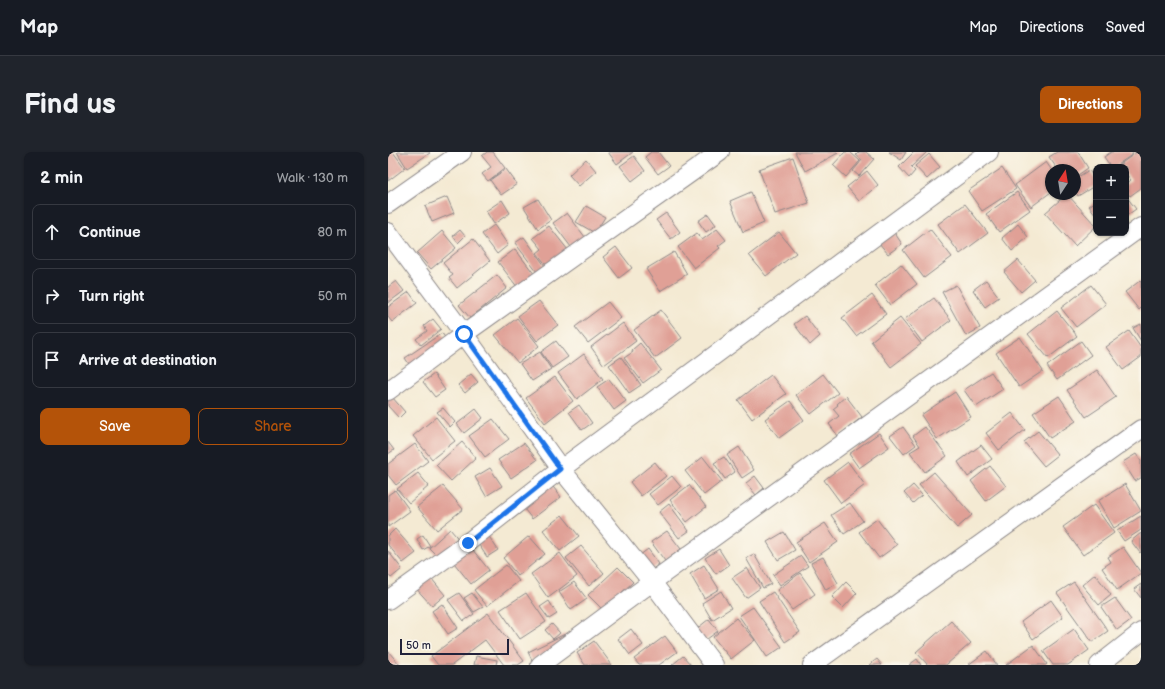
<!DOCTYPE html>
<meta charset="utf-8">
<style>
:root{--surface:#171b24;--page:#20242c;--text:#f1f3f6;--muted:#9ea1a6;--line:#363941;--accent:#b45309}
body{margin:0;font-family:"Balsamiq Sans",sans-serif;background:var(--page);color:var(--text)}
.controls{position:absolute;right:12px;top:12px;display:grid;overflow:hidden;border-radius:8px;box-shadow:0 1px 3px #0004}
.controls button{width:36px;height:36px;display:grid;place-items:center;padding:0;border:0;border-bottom:1px solid var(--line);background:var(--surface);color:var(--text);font:20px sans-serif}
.compass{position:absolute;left:657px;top:12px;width:36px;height:36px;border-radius:50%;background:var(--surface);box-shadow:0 1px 3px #0004;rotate:12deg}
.scale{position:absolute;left:12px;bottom:10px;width:109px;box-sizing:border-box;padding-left:4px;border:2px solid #22223b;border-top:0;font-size:11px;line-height:14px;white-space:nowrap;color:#22223b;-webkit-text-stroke:3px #fbf7ec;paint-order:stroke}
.stop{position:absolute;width:12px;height:12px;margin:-9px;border:3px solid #1a73e8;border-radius:50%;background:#fff}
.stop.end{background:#1a73e8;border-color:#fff;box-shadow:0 1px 4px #0008}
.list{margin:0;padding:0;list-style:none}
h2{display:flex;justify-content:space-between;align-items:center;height:52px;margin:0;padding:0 16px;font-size:17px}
h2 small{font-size:13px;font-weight:400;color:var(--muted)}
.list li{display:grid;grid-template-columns:26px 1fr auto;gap:12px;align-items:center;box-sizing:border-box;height:56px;margin:0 8px 8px;padding:0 8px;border:1px solid var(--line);border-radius:8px}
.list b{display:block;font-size:15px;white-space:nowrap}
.list em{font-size:13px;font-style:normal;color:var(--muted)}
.actions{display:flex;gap:8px;padding:12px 16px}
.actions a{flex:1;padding:9px 0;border:1px solid var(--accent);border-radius:8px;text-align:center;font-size:14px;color:var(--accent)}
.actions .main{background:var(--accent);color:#fff}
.icon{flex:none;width:22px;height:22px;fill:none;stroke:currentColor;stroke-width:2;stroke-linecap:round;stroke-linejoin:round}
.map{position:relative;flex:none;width:753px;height:513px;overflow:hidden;border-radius:8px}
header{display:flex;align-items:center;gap:24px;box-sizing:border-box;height:56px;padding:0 20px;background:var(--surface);border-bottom:1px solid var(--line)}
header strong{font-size:19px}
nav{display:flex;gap:22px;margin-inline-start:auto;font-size:14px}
.intro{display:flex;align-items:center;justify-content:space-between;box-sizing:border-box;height:96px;padding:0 24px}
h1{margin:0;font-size:28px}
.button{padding:10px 18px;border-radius:8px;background:var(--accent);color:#fff;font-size:14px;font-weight:700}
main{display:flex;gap:24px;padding:0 24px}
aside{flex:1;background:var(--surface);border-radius:8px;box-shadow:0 1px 3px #0004}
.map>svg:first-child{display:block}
.building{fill:#e0a096}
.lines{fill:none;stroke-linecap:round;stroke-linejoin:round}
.minor-casing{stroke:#8b8687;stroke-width:20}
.minor{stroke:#fff;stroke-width:18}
.route{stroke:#1a73e8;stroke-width:5}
</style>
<header>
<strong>Map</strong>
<nav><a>Map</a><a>Directions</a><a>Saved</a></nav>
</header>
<div class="intro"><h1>Find us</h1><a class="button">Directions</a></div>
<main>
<aside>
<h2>2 min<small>Walk · 130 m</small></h2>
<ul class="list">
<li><svg class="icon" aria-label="ahead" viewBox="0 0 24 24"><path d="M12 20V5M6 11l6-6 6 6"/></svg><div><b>Continue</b></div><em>80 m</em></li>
<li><svg class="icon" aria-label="right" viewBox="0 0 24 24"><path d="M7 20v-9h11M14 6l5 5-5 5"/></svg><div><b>Turn right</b></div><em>50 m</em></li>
<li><svg class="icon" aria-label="arrive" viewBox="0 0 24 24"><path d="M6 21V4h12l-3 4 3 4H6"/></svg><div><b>Arrive at destination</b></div></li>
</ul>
<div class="actions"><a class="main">Save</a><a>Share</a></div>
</aside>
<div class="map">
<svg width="753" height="513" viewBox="0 0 753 513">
<rect width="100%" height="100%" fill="#fbf7ec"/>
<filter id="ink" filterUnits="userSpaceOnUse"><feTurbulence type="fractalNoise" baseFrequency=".025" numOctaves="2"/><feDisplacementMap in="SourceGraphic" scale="8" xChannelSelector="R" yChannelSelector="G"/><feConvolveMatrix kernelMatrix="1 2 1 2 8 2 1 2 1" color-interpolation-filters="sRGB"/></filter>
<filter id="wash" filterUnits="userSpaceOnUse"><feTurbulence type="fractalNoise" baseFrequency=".012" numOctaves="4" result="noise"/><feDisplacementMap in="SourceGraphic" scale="16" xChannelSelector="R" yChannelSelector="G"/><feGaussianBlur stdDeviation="0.9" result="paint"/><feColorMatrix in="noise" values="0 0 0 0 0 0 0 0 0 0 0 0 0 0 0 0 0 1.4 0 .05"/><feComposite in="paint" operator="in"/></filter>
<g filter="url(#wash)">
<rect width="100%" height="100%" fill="#f4ead3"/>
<g id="blocks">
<g class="building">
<path d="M0,0h5l12,16 -17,13z"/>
<path d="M9,0h32l1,1 -23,15z"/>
<path d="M99,0h6l12,16 -17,13 -6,-7 9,-7 -9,-11z"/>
<path d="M220,0h25l-16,12z"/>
<path d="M263,0h7l11,14 -11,8 -13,-17z"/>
<path d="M407,0h42l1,1 -33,18z"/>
<path d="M457,0h5l10,9 -14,16 -13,-12z"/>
<path d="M471,0h7l8,7 -15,17 -6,-5 9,-11 -6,-5z"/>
<path d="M501,0h17l-5,8z"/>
<path d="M526,0h13l-16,15 4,4 -6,7 -10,-11z"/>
<path d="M669,0h21l10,16 -13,9v-7h-17l-9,-13z"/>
<path d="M723,0h20l2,2 -19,13h-3l-7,-10z"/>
<path d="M749,0h2l2,2v34l-11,8 -4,-5v-7l5,-4 -5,-6v-7h-5l-2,-2z"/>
<path d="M541,2l11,13 -13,12 -12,-13z"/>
<path d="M246,4l11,15 -13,10 -12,-15z"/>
<path d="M405,5l16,46 -34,11 -16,-45z"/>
<path d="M198,7l10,12 -17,15 -10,-11z"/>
<path d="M658,10l5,7v23l-20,15 -16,-22z"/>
<path d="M614,16l14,21 -34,22 -14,-20z"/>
<path d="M118,17l11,15 -16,11 -11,-15z"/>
<path d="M701,18l7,11v4l-18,11 -3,-5v-12z"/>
<path d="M479,19l11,14 -19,16 -12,-14z"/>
<path d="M363,40l13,31 -21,9 -13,-31z"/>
<path d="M629,40l13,18 -31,22 -13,-18z"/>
<path d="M679,42l29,32 -21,20 -30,-33z"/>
<path d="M738,44l10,13 -10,7z"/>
<path d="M59,45l7,16 -22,9 -7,-16z"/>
<path d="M150,47l13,21 -13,9 -14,-22z"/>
<path d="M114,48l8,13 -16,11 -8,-13z"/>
<path d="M708,49v14l-7,-9z"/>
<path d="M577,52l23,29 -28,21 -22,-30z"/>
<path d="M198,54l19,11 -10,16 -19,-11z"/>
<path d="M179,61l18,24 -14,10 -18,-24z"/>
<path d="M278,61l14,19 -9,7 -15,-19z"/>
<path d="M320,62l8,11 -10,7 -8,-11z"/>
<path d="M630,72l10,13 -16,14 -10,-13z"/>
<path d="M106,73l14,20 -11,9 -15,-20z"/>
<path d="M161,74l19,24 -21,16 -10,-13 5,-4 -9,-11z"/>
<path d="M329,77l9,11 -8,6 2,2 -26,20 -16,-21 19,-14 5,7z"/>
<path d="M542,77l22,28 -28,21 -21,-28z"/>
<path d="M72,78l5,6 -7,7 -5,-7z"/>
<path d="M54,79l14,17 -25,21 -14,-16z"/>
<path d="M391,80l17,21 -30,23 -17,-21z"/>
<path d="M506,80l8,12 -14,10 -9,-11z"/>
<path d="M136,85l21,29 -8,6 -22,-29z"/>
<path d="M85,87l17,22 -33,27 -8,-10 4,-3 -10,-12z"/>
<path d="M228,95l16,21 -13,10 -16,-21z"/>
<path d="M127,97l20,26 -17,13 -20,-26z"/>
<path d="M286,100l13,22 -27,17 -14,-22z"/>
<path d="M630,108l17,20 -14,12 -17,-20z"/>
<path d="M513,112l16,20 -27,21 -15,-20z"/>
<path d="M109,123l10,13 -37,30 -11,-13z"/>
<path d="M598,128l13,17 -14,10 -12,-17z"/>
<path d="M753,128v28l-2,2 -14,-18z"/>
<path d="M8,129l8,10 -16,12v-16z"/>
<path d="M568,133l24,43 -14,8 -24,-44z"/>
<path d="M703,133l15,19 -30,23 -15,-19z"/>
<path d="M21,140l8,11 -25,19 -4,-5v-10z"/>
<path d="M484,143l14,19 -30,22 -14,-18z"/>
<path d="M546,146l17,22 -29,22 -17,-23z"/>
<path d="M151,149l19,24 -21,16 -19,-25z"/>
<path d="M220,150l13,16 -33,25 -13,-16z"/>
<path d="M273,158l21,28 -27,20 -21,-28z"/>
<path d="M669,159l20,25 -29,22 -20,-24z"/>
<path d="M417,164l15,20 -10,9 -16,-21z"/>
<path d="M129,166l22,28 -21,17 -23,-28z"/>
<path d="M512,166l21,26 -30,23 -20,-26z"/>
<path d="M45,167l8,10 -20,16 -5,-6 11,-8 -3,-5z"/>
<path d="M235,171l13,18 -32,24 -13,-18z"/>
<path d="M753,172v17l-8,-13z"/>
<path d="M741,179l12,17v9l-18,13 -17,-23z"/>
<path d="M54,181l6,9 -37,25 -6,-9z"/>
<path d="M632,185l23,34 -24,16 -23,-34z"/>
<path d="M168,189l12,16 -16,11 -11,-16z"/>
<path d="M693,189l10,14 -34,25 -10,-14z"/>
<path d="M252,191l21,27 -18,13 -19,-25 9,-6 -1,-2z"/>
<path d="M152,200l11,17 -19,12 -12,-17z"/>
<path d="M196,202l19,25 -26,20 -19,-26z"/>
<path d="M233,205l20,28 -12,8 -20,-28z"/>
<path d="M709,218l19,27 -30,20 -19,-27z"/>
<path d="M603,220l12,17 -27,18 -12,-17z"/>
<path d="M46,222l11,16 -10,7 -12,-15z"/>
<path d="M83,222l7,8 -13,11 -7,-8z"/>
<path d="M435,222l15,19 -27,21 -15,-19z"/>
<path d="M383,223l15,19 -34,25 -14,-19z"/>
<path d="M167,225l18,24 -28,22 -19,-25z"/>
<path d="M221,227l17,22 -12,9 -17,-23z"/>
<path d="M567,240l16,25 -34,22 -16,-24z"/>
<path d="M458,244l16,21 -24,19 -9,-12 10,-8 -6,-7 5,-4 -1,-1z"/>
<path d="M671,244l17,25 -26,17 -17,-25z"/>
<path d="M4,245l13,15 -6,6 -11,-12v-6z"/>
<path d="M402,249l14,19 -25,18 -14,-19z"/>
<path d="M191,253l13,18 -10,7 -13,-18z"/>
<path d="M55,256l12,14 -5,5 -13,-15z"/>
<path d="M88,257l7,9 -19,15 -7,-9z"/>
<path d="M624,261l13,17 -26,20 -13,-17z"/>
<path d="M48,265l19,24 -23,18 -19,-23z"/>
<path d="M105,267l16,20 -24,18 -16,-21z"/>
<path d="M515,275l13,18 -12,9 -14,-18z"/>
<path d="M537,275l22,29 -22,16 -15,-20 10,-6 -7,-10z"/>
<path d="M650,279l20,24 -14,11 -20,-24z"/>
<path d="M491,281l10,14 -30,21 -10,-14z"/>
<path d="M0,290l6,8 -6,4z"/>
<path d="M74,290l14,16 -25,23 -15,-16z"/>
<path d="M136,291l13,17 -26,18 -13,-18z"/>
<path d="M27,292l13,17 -32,24 -8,-10v-11z"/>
<path d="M593,293l11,14 -24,18 -10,-15z"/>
<path d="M351,295l15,23 -12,8 -15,-23z"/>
<path d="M748,302l5,7v17l-6,3 -12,-19z"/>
<path d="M315,305l19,24 -18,14 -19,-24z"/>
<path d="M336,305l11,15 -10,7 -11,-16z"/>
<path d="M267,310l11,14 -25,20 -11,-14z"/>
<path d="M460,310l17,23 -24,18 -17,-23z"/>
<path d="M602,314l16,20 -20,15 -15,-20z"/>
<path d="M102,316l12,18 -16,10 -11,-19z"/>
<path d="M546,320l38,43 -15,13 -38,-43z"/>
<path d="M30,321l11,13 -20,17 -12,-14z"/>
<path d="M284,324l9,11 -23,18 -9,-11z"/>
<path d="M367,324l9,12 -8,7 -10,-12z"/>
<path d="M162,331l11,14 -29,22 -11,-14z"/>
<path d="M737,332l16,27 -27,17 -16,-27z"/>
<path d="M301,333l17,22 -19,15 -17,-22z"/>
<path d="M525,333l9,10 -9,8 -9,-10z"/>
<path d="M55,334l20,23 -26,21 -20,-23z"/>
<path d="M7,338l15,21 -22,16v-32z"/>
<path d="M462,351l13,18 -19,13 -13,-19z"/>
<path d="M281,352l20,27 -10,7 -20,-26z"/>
<path d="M706,353l20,28 -31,22 -20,-28z"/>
<path d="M174,363l17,21 -19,15 -17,-21z"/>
<path d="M753,364v14l-17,11 -7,-10z"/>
<path d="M489,367l20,26 -18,13 -20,-26z"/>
<path d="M437,371l13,19 -29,20 -13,-20z"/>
<path d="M7,377l21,24 -13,10 -15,-18v-9z"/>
<path d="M62,377l11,13 -20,18 -12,-12z"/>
<path d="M279,379l14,18 -16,12 -14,-19z"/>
<path d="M98,380l12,18 -11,7 -12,-18z"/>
<path d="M396,380l11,18 -17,10 -11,-18z"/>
<path d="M753,381v19l-1,1 -9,-12z"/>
<path d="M35,383l7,11 -7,4 -6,-11z"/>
<path d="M141,384l16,18 -27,22 -15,-18z"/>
<path d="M80,392l21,26 -18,14 -21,-26z"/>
<path d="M193,394l23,27 -15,13 -23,-28z"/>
<path d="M735,395l18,26 -24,17 -15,-22 9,-6 -3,-5z"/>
<path d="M260,397l11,15 -13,10 -11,-15z"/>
<path d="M331,397l10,16 -13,9 -11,-16z"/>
<path d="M0,399l14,18 -11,9 -3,-4z"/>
<path d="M172,401l17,23 -29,22 -17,-24z"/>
<path d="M366,402l17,30 -8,4 -17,-30z"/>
<path d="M413,404l7,10 -28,19 -7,-10z"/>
<path d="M435,405l15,26 -12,7 -15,-27z"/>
<path d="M118,413l13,16 -32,25 -13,-16z"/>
<path d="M316,413l15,24 -15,9 -14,-24z"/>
<path d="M230,415l15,15 -30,28 -15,-15z"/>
<path d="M359,416l13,20 -14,10 -14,-20z"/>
<path d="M39,421l18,22 -13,11 -19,-21z"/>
<path d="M412,421l15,21 -23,16 -15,-20z"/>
<path d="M707,422l16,21 -12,10 -17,-20z"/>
<path d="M186,430l13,17 -16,11 -12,-18z"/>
<path d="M458,430l11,11 -14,15 -11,-11z"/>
<path d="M686,430l34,49 -16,11 -35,-49z"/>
<path d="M753,432v14l-7,-9z"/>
<path d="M333,439l10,17 -19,12 -10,-17z"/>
<path d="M385,440l27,40 -15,10 -26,-41z"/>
<path d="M71,441l15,21 -10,7 -16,-21z"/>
<path d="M84,441l11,14 -9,5 -10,-14z"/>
<path d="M138,441l20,29 -26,17 -20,-29z"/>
<path d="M727,446l16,22 -14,10 -16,-23z"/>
<path d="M663,448l12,17 -30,22 -12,-17z"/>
<path d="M161,449l8,13 -8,5 -9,-12z"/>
<path d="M54,452l16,24 -10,6 -16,-23z"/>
<path d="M365,455l29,40 -15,10 -28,-41z"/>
<path d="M100,461l36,48 -6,4h-14l-19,-25 -33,25h-14l-7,-9z"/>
<path d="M348,466l19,22 -24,19 -18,-22z"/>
<path d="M321,467l9,12 -15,11 -9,-11z"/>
<path d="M563,469l20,22 -25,22h-18l-12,-13z"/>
<path d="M164,472l8,9 -7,6 -8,-9z"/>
<path d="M243,477l12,16 -13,10 -12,-16z"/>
<path d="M686,477l15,21 -21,15h-15l-10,-14z"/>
<path d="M177,482l4,8 -37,18 -4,-8z"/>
<path d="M277,484l12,16 -18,13h-20l-5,-6z"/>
<path d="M206,489l18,24h-27l-8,-12z"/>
<path d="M645,493l14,19 -1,1h-40z"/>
<path d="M0,499l12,14h-12z"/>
<path d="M599,499l10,14h-29z"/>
<path d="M88,504l21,4 -1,5h-22z"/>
<path d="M295,504l8,9h-19z"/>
<path d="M489,507l5,6h-13z"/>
<path d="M529,507l4,6h-12z"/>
</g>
</g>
</g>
<g filter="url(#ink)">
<use href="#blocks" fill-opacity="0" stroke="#8b8687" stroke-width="1"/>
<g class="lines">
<defs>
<g id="minor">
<path d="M0,52l74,-52"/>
<path d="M0,80l76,102 97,135 91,113 62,83"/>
<path d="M0,239l76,-57 256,-182"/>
<path d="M0,448l79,-57 94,-74 428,-317"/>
<path d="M152,513l112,-83 489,-355"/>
<path d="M424,513l329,-236"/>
<path d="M711,513l42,-33"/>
</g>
</defs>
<use href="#minor" class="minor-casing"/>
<use href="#minor" class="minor"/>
</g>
</g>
<g class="lines" filter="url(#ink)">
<path class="route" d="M76,182l96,135 -92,74"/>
</g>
</svg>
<div class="controls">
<button>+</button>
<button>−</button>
</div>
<svg class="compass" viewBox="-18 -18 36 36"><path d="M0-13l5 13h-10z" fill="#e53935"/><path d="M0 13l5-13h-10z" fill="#9ea1a6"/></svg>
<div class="scale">50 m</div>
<div class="stop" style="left:76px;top:182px"></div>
<div class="stop end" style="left:80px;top:391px"></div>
</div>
</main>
